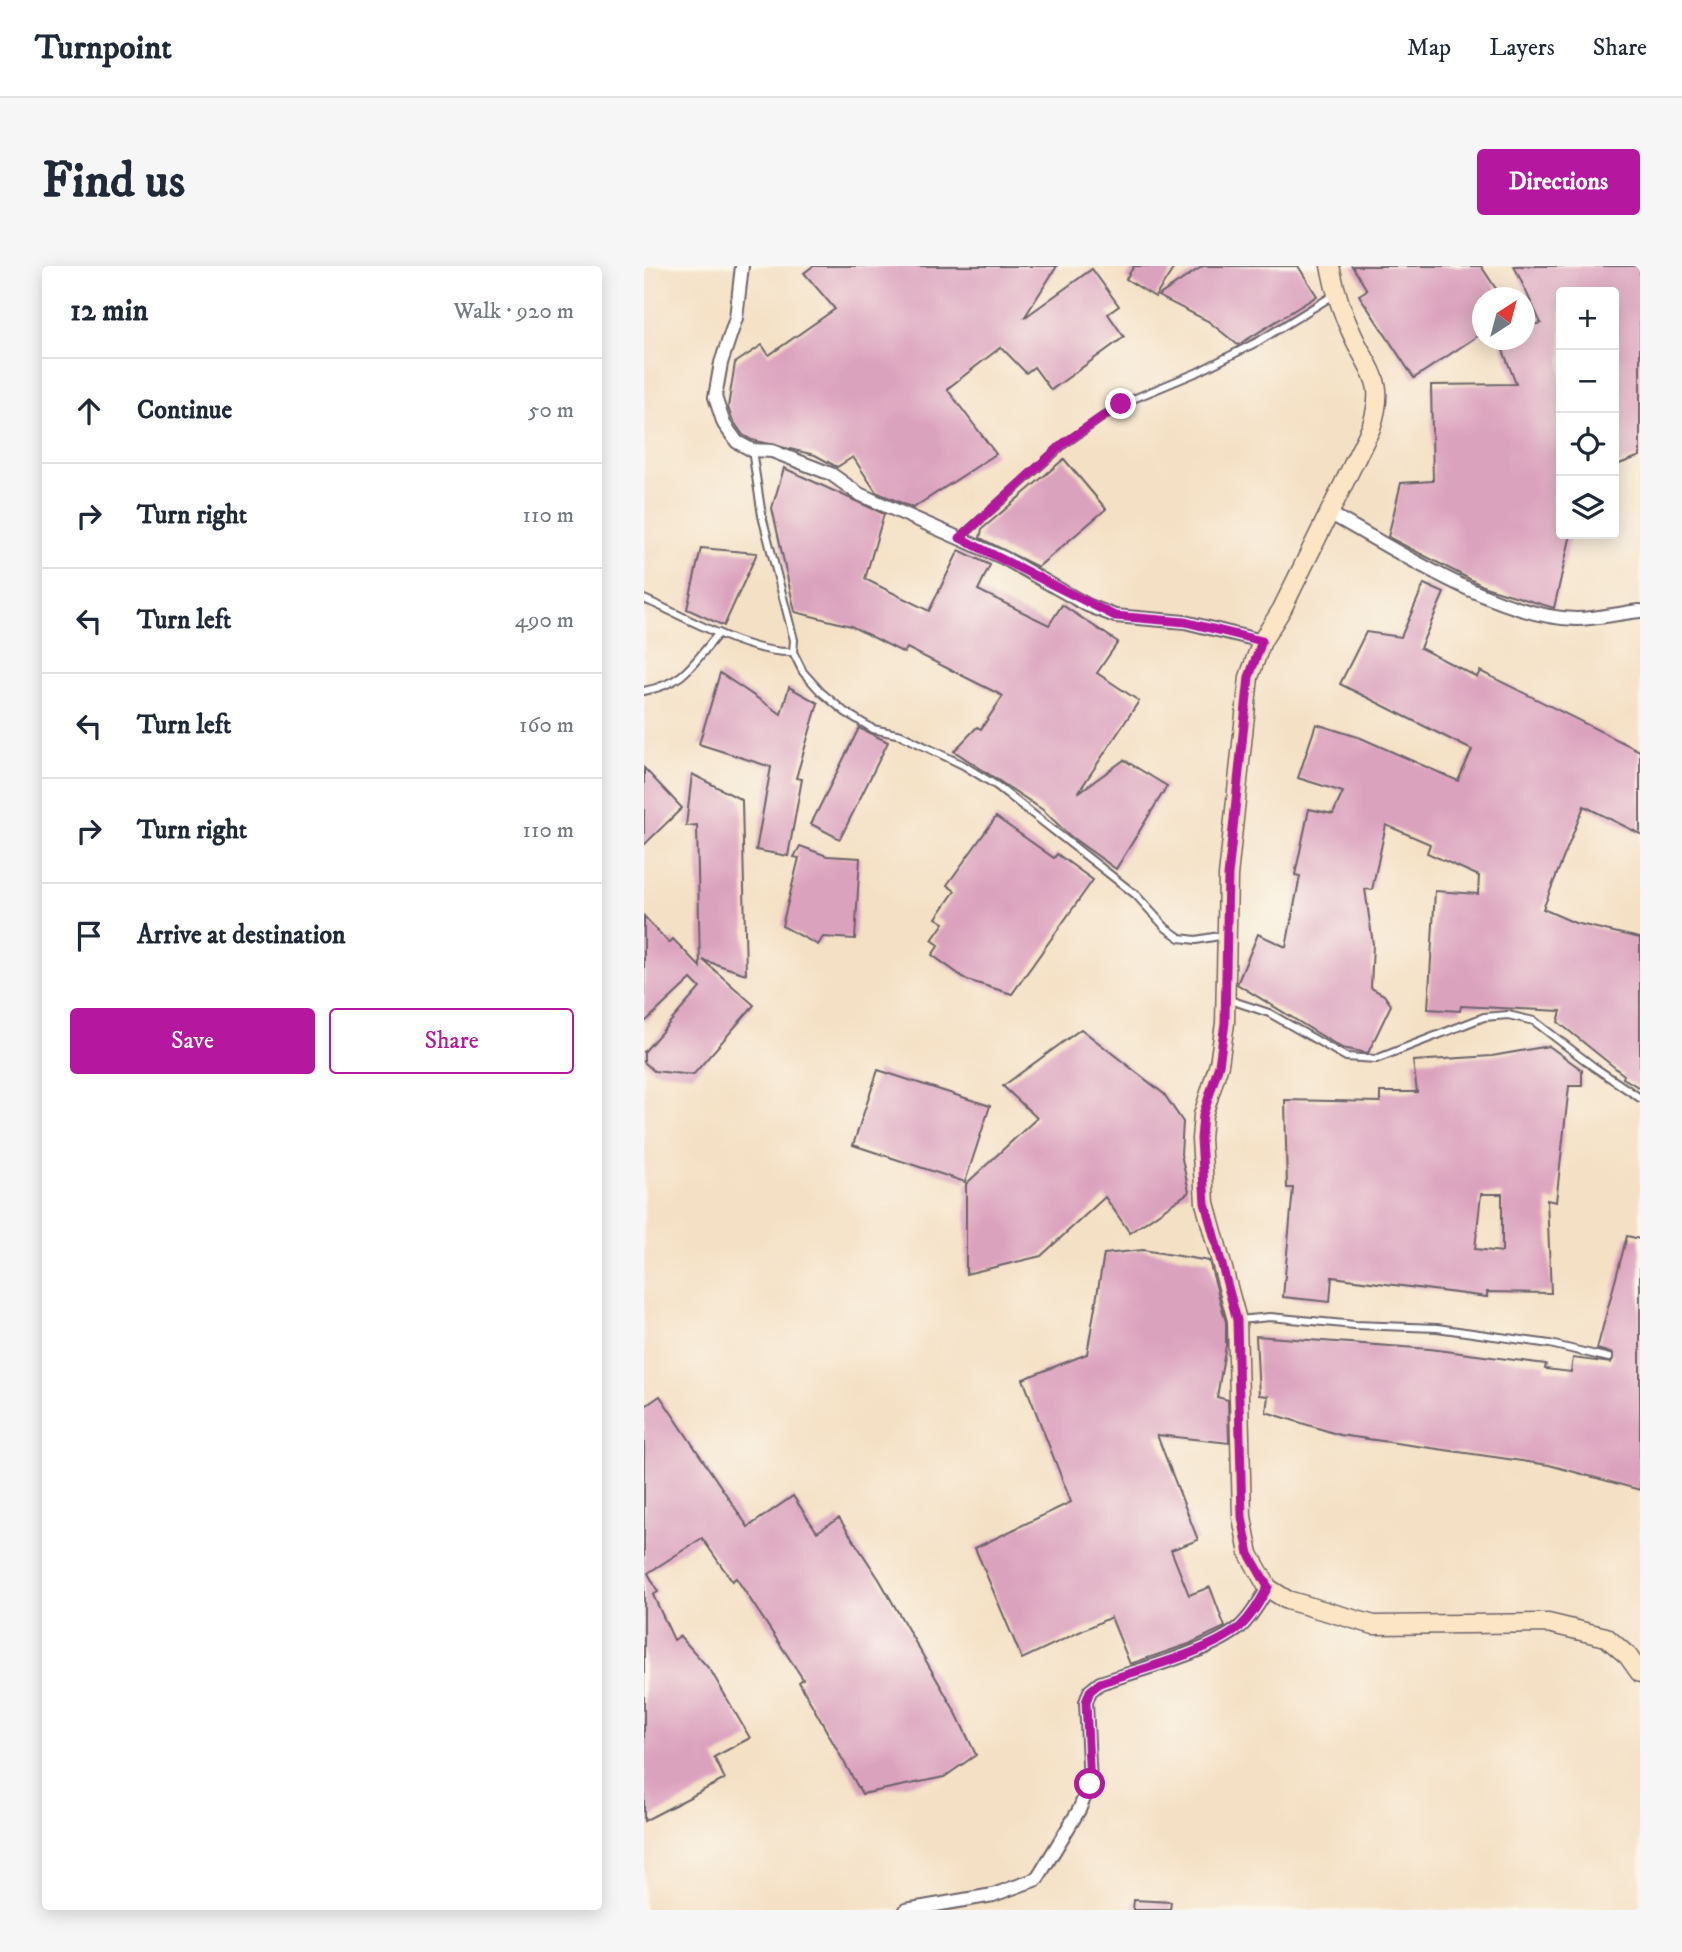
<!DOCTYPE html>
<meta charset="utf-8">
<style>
:root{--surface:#fff;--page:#f6f6f7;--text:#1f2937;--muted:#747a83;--line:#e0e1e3;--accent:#b5179e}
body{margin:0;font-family:"IM FELL DW Pica",serif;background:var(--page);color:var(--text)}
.controls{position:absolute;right:21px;top:21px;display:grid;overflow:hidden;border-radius:7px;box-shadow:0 4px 18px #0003}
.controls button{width:63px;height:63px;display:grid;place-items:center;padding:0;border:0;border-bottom:2px solid var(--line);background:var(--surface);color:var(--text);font:35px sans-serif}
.compass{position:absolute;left:828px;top:21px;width:63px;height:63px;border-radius:50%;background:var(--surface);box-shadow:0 4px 18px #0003;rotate:36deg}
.stop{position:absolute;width:21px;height:21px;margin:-16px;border:5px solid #b5179e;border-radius:50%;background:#fff}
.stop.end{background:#b5179e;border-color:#fff;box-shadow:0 2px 7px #0008}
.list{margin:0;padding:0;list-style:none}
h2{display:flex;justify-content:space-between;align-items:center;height:91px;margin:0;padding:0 28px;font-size:30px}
h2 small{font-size:23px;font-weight:400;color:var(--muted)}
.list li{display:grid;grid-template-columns:46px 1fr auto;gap:21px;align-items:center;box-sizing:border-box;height:105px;padding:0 28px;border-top:2px solid var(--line)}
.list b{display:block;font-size:26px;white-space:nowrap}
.list em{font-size:23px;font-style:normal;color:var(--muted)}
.actions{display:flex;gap:14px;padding:21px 28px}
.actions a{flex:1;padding:16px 0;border:2px solid var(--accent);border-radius:7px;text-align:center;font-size:24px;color:var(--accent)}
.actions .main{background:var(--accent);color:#fff}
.icon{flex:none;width:38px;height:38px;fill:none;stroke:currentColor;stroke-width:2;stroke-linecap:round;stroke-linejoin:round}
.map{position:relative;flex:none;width:996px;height:1644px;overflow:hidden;border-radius:7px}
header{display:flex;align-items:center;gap:42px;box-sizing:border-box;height:98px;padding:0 35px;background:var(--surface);border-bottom:2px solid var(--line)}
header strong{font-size:33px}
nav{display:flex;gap:38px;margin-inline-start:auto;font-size:24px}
.intro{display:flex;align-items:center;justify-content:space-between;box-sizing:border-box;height:168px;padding:0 42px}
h1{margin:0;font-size:49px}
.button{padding:18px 32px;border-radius:7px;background:var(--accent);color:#fff;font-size:24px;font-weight:700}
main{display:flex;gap:42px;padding:0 42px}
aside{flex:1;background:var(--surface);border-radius:7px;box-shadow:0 4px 18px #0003}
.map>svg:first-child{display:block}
.building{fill:#dba2bd;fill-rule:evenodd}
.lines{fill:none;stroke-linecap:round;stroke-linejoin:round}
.lane-casing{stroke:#6c646b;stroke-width:10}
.street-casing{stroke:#6c646b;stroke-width:16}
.secondary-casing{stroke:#6c646b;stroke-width:21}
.lane{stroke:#fff;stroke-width:6}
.street{stroke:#fff;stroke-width:12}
.secondary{stroke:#fce5c4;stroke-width:18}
.route{stroke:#b5179e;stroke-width:9}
</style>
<header>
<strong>Turnpoint</strong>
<nav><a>Map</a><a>Layers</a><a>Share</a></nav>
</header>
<div class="intro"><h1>Find us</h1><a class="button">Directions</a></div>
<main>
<aside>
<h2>12 min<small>Walk · 920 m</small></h2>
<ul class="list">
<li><svg class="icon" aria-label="ahead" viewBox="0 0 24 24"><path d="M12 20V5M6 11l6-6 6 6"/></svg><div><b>Continue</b></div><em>50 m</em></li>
<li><svg class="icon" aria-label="right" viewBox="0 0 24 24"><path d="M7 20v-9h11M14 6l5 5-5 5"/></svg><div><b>Turn right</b></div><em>110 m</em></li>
<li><svg class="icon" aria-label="left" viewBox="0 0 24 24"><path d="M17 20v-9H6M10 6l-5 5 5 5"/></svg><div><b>Turn left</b></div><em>490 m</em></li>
<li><svg class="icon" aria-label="left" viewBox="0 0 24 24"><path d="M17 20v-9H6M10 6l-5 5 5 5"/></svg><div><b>Turn left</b></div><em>160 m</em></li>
<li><svg class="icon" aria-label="right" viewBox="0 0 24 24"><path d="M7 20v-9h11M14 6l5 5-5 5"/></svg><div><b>Turn right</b></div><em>110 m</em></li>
<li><svg class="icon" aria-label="arrive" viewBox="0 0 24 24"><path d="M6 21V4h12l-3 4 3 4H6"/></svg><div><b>Arrive at destination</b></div></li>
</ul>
<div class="actions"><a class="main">Save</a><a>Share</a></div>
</aside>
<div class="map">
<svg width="996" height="1644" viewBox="0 0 996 1644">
<rect width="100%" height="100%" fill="#fbf7ec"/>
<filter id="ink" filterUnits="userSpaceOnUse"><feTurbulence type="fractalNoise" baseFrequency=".0143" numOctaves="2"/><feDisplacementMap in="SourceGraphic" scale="14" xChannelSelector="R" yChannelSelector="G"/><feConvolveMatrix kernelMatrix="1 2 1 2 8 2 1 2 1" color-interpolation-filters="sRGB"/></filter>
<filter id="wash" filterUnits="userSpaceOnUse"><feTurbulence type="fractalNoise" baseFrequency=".00686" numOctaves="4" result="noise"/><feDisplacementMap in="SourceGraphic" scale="28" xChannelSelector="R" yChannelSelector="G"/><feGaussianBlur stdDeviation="1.57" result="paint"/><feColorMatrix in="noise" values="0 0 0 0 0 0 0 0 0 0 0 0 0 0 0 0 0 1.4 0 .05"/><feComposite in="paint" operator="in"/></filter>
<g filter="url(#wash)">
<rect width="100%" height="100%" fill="#f4e0c4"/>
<g id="blocks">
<g class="building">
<path d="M169,0h244l-33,52 68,-49 27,37 -11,8 16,23 -73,53 -17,-23 -8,6 -25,-26 -54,42 49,65 -83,54 -37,-16 -23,-35 -16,10 -22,-12 -63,-15 -9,-5 -11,-16 -4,-12 7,-44 27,-18 7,10 66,-46 -31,-36z"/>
<path d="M490,0h41l-20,31 -29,-18z"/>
<path d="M559,0h95l19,30 -79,49 -30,-24 -50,-25z"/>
<path d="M708,0h129l21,32h-20v35l-68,45 -55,-83 8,-5z"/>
<path d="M870,0h126v190l-26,10v-174h-53v242h10l-17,74 -69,-21 -97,-50 13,-54 32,-2 -2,-96 85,-1 -17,-44h25v-13l17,-4z"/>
<path d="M420,193l42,50 -68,58 -58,-29 2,-9z"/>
<path d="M140,202l100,46 -19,65 64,32 30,-61 31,15 -12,25 71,35 13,-20 56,37 -21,31 42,28 -61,92 46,-33 43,26 -51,83 -46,-33 -27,-26 -89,-59 23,-24 4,2 22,-33 -96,-48 -3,5 -53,-27 -56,-14 -23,-104z"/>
<path d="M57,282l56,5 -33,73 -37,-17z"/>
<path d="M780,318l20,9 -24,55 57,29 3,-6 160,80v83l-56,-28 -41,103 32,14 65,15v150l-17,-10 1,-3 -66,-53 3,-11 -100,-5 -1,5 -32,-2 7,-118 43,3 1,-18 -52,-23 3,-9 -44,-19 -14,65 -7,-1 8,55 -2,44 13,7 7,10 -23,48 -26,-5 -105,-64 21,-50 28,13 14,-71 -5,-1 14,-66 24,5 10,-22 -45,-14 18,-54 45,14 97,43 14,-31 -132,-66 26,-52 35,5z"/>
<path d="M76,407l61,41 8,-27 29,16 -22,75 6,1 -14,77 -32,-6 15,-83 -72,-23z"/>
<path d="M215,462l29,14 -48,97 -29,-15z"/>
<path d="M0,502l38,40 -38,37z"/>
<path d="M48,508l50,26 4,174 -43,-14 51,45 -61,70 -39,-4 -10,-9v-10l56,-64 -9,-9 -47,44v-107l25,27 4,-4 27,28 -3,-142 -11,1z"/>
<path d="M352,551l58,41 3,-4 36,26 -81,114 -45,-14 -35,-25 7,-10 -7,-5 12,-17 -8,-5 19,-27 -8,-6z"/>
<path d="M156,580l27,10 33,2 -5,81 -32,-2 -5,8 -36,-19 17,-68 -5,-1z"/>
<path d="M437,763l83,65 19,28 -2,32 8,38 -59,41 -25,-36 -64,59 -75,18v-90l71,-66 -34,-32z"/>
<path d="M905,780l33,24v16h-13l-13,116 -9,-2 4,93 -64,-1v5l-155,-20 -2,25 -47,-5 10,-109h-6l-2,-88 95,2v-10h37l-4,-31 79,-5zM837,928h21v58l-27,-3z"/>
<path d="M234,804l112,36 -25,76 -112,-37z"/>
<path d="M983,970l13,3v251l-91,-25 -209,-30 -74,-23 2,-16 -9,-1 -3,-59 174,13 116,15 -1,5 26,3 2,-14 38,5 2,-9 -16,-5z"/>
<path d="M499,984l66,11 17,61v23l-9,52 11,3 1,43 -72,-8 41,105 -27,10 18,45 21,-8 15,40 -36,17 -59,20 -19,-47 -89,42 -47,-111 96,-46 -48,-123 64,-25 17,-100z"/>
<path d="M16,1130l88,131 45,-31 24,36 22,-14 40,61 77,134 20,42 -32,22 -82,17 -63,-112 4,-3 -67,-101 -4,3 -30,-43 -54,35 10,19 -5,3 21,45 6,-4 31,35 39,67 -36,19 11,22 -81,42v-414z"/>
<path d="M490,1634l37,2 -1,8h-37z"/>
</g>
</g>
</g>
<g filter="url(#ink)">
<use href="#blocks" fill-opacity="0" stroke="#6c646b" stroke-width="2"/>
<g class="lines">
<defs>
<g id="lane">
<path d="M108,184l10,66 32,124 -1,12 10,20 18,20 24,20 28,17 28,6 62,30 34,21 139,109 30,33 14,10 16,2 29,-5"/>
<path d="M316,272l103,-93 58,-41 77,-32 61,-31 75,-46"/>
<path d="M0,333c43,18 103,55 149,53"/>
<path d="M0,425c42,-8 49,-28 75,-58"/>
<path d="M583,733l42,14 77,44 30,2 108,-42 24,-2 26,6 60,46 46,31"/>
<path d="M595,1054l31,-3 85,8 82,3 113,16 59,14"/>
</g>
<g id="street">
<path d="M98,0l-6,52 -15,45 -6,34 9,27 13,18 15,8 20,1 59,23 28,20 145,64 83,47 28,11 70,6 77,19"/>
<path d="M685,247c69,38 168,104 247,106 21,0 43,-6 64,-8"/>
<path d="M262,1644l87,-15 44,-16 42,-69 11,-26 -4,-82 4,-11 10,-8c38,-13 110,-31 140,-56 12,-11 20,-26 28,-39"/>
</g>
<path id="secondary" d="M686,0c5,25 12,48 24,72 18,38 32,44 17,90l-89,181 -20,32 -13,36 -21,199 -3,147 -6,41 -16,51 -2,24 4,64 32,117 5,197 7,37 19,34 19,12 87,25 174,-2 58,14 22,19 12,17"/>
</defs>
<use href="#lane" class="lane-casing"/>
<use href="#street" class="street-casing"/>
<use href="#secondary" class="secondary-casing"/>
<use href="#lane" class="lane"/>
<use href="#street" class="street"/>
<use href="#secondary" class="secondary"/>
</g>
</g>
<g class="lines" filter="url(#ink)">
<path class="route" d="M446,1518l-4,-82 4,-11 10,-8c38,-13 110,-31 140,-56 12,-11 20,-26 28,-40l-19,-33 -7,-37 -5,-197 -32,-117 -4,-64 2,-24 16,-50 6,-42 3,-147 21,-199 13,-36 -77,-19 -70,-6 -155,-78 103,-94 58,-40"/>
</g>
</svg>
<div class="controls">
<button>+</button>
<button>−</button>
<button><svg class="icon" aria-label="locate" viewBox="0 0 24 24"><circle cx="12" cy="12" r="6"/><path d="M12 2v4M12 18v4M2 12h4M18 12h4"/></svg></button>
<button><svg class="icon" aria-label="layers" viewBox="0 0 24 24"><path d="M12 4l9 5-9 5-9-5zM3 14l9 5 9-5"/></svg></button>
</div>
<svg class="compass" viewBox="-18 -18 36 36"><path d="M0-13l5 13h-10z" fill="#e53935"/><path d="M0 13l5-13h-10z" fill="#747a83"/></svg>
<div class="stop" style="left:446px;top:1518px"></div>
<div class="stop end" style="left:477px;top:138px"></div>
</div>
</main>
